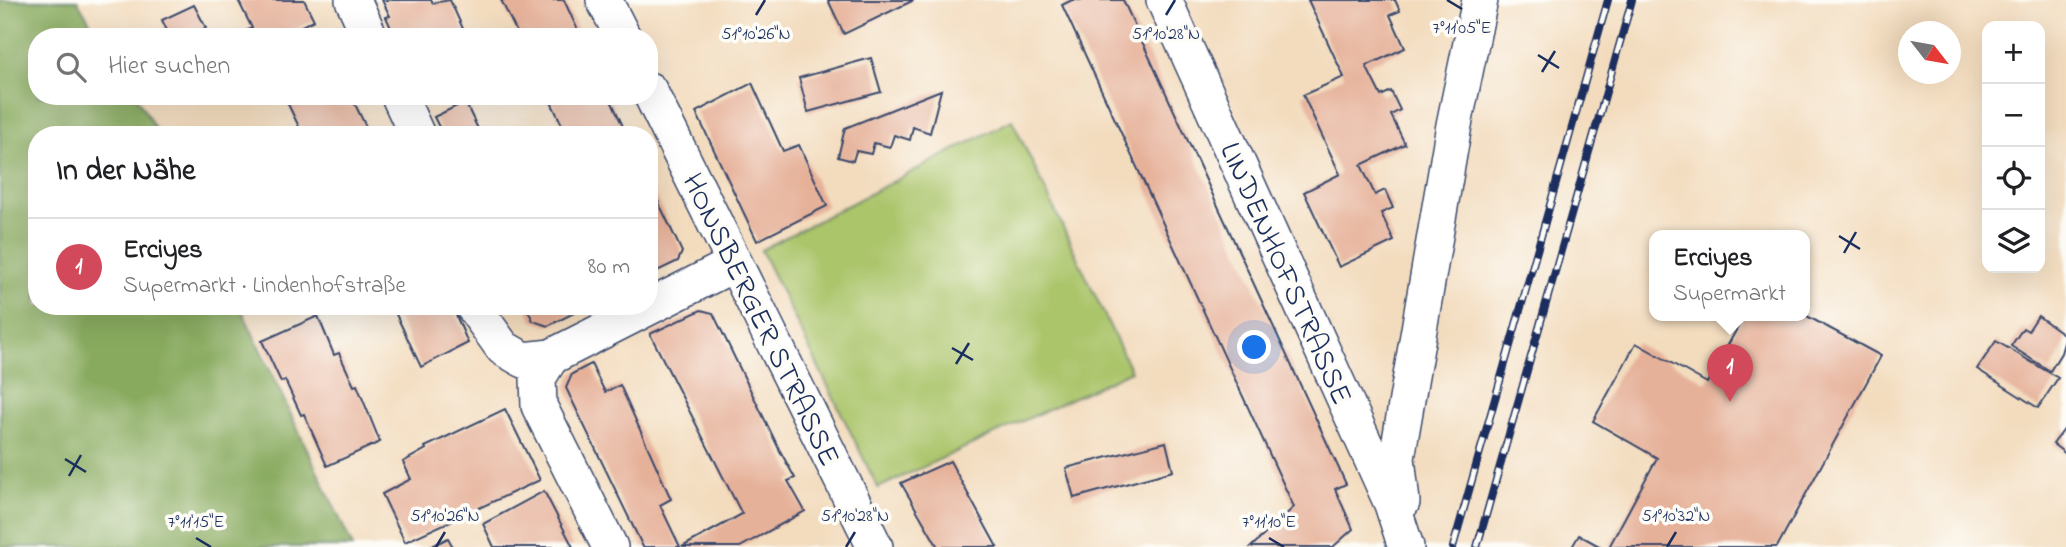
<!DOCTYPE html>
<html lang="de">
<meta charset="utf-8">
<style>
:root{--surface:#fff;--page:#f2f2f2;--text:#202124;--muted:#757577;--line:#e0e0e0;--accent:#d1495b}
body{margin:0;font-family:"Indie Flower",sans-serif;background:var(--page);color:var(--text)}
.controls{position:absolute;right:21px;top:21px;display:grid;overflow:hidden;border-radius:14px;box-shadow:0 7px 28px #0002}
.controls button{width:63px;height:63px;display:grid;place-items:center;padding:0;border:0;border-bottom:2px solid var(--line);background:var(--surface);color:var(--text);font:35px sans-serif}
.compass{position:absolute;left:1898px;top:21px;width:63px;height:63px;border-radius:50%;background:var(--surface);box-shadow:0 7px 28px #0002;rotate:121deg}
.you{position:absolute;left:1255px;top:348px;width:24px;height:24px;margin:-18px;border:5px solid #fff;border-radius:50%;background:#1a73e8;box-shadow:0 0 0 10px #1a73e833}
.badge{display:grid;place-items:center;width:46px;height:46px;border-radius:50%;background:var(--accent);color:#fff;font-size:23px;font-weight:700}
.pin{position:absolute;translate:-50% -58px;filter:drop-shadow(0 2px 4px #0008)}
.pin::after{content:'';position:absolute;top:37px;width:24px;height:21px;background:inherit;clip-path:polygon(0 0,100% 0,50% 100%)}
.popup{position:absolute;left:1649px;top:230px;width:161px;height:91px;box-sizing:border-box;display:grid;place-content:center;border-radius:14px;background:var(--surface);filter:drop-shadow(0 2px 5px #0005);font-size:23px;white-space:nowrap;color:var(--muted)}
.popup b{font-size:26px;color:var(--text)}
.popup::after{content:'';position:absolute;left:50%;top:100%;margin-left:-14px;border:14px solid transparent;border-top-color:var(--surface)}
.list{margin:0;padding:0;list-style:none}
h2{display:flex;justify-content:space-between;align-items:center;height:91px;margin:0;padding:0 28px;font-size:30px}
h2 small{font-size:23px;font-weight:400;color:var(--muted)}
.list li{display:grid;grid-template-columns:46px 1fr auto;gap:21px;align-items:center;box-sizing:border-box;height:98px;padding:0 28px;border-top:2px solid var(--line)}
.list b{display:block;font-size:26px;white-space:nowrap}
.list p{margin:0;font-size:23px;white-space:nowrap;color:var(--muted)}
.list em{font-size:23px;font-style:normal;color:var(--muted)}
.icon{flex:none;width:38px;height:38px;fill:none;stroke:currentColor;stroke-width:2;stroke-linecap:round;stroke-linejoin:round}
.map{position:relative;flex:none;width:2066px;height:547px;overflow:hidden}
.search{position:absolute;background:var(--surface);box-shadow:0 7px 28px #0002;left:28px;top:28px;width:630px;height:77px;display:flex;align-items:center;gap:18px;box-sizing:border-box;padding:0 24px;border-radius:28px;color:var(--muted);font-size:26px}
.panel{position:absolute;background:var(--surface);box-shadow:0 7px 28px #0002;left:28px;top:126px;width:630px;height:189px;border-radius:28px}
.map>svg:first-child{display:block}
.green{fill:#abc56b;stroke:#637a64;stroke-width:2}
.forest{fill:#88aa5f;stroke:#526c5e;stroke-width:2}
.building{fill:#e6b199}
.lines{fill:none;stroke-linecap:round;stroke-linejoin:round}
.minor-casing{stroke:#3b496c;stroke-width:38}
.minor{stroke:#fff;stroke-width:35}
.rail-casing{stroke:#1b2f5e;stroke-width:8}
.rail{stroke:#fdfcf7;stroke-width:5;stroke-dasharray:16;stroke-linecap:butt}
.ticks{fill:none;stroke:#1b2f5e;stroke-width:2.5}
.labels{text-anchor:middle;stroke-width:7;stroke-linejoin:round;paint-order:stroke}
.street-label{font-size:30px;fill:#1b2f5e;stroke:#fdfcf7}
.ticks-label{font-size:18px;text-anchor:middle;fill:#1b2f5e;stroke:#fdfcf7;stroke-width:7;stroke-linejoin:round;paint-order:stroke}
</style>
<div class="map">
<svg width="2066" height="547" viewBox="0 0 2066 547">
<rect width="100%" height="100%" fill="#fdfcf7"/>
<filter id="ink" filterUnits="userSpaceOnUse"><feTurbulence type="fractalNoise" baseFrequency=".0143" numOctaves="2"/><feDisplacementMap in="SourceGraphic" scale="14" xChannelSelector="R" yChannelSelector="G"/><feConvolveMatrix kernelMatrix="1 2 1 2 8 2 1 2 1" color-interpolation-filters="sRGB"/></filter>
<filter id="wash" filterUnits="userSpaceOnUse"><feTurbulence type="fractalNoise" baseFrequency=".00686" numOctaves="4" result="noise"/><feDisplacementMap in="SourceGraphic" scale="28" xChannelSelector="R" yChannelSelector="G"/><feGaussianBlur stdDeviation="1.57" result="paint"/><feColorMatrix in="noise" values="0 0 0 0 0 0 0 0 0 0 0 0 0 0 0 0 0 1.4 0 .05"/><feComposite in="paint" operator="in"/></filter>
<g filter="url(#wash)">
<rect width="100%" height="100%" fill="#f3dcbe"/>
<path class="green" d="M1012,120l119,251 -253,117 -117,-238z"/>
<path class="forest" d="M0,0h77l22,37h-62v59h99l23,39h-122v171h203l113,241h-353z"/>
<g id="blocks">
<g class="building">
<path d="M238,0h66l10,20 -35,17h-31l-2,-6 6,-3z"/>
<path d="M382,0h49l2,3 17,-3 15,33 -8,4h-62l-9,-20 4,-1z"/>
<path d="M501,0h63l17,37h-62z"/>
<path d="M828,0h86l-70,34z"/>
<path d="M1072,0h51l223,484 -11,5 18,40 -20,18h-82l43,-40 -232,-502z"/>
<path d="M1308,0h87l5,11 -10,4 15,33 -39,18 15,30 10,-5 9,19 -9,5 14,29 -44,21 14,30 10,-5 8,18 -12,5 13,28 -55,26 -35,-75 36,-18 -37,-79 41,-18z"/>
<path d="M194,5l12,23 -20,9h-16l-8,-17z"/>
<path d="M871,58l10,34 -73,20 -9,-34z"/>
<path d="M752,83l31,68 16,-6 28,61 -70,35 -61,-129z"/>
<path d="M941,90l-11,43 -17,-6 -3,13 -16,-5 -4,12 -16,-4 -3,11 -15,-3 -3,10 -15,-4 7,-29z"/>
<path d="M284,96h67l19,39h-67z"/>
<path d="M548,96h61l18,39h-60z"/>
<path d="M465,102l16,33h-38l-9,-18z"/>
<path d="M649,182l33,70 -4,9 -29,14z"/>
<path d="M392,306h60l16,37 -47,24z"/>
<path d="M526,306h62l-40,20 -15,-5z"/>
<path d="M701,310l12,3 66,136 16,29 -7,3 17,30 -65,36h-58l60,-33 -92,-180z"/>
<path d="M1805,315l76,41 -104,191h-168l48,-89 -64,-37 43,-78 71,40 37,-67z"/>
<path d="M318,316l16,39 5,-2 15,33 3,-1 23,57 -53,24 -23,-52 -3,1 -16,-35 -4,2 -19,-41z"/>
<path d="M2038,316l28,20 -5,17 -11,18 -39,-25 12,-18 5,3z"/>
<path d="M1996,341l62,37 -20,30 -61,-39z"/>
<path d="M591,364l14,28 15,-7 51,114 -11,6 20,42h-37l-77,-159 6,-14z"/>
<path d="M505,409l35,71 -135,62 -23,-48 29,-15 -8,-17 23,-13 -1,-2z"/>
<path d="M2066,427v27l-13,-10z"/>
<path d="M1166,442l7,29 -99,27 -8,-30z"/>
<path d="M950,461l47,86h-59l-37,-64z"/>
<path d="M544,491l29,56h-79l-11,-23z"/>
<path d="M1579,535l22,12h-29z"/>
<path d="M448,538l5,9h-23z"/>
</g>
</g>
</g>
<g filter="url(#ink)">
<use href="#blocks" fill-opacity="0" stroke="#3b496c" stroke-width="2"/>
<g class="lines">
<defs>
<g id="minor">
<path d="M353,0l17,37"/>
<path d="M604,0l19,37"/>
<path d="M1164,0l228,504 14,43"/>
<path d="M649,90l226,457"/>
<path d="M399,96l18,39"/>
<path d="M473,306l30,42 21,12 27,-3 183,-93"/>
<path d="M551,357l-13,21 1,28 71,141"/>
<path d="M1402,502l-5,-44 57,-333 26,-125"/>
</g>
</defs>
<use href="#minor" class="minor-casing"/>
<use href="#minor" class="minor"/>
<defs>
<g id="rail">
<path d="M1453,547l155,-547"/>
<path d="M1477,547l155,-547"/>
</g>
</defs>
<use href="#rail" class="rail-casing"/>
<use href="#rail" class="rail"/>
</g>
</g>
<path class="ticks" d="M1447,0l15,9M756,15l9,-15M1166,15l9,-15M1538,55l21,13M1542,72l13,-21M1839,236l21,13M1844,253l12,-21M952,348l21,12M956,364l13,-21M65,459l21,13M69,476l12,-21M196,538l15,9M1269,538l15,9M436,547l9,-15M846,547l9,-15M1667,547l9,-15"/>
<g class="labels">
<g class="street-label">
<text transform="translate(1287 273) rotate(66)" y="10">LINDENHOFSTRASSE</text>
<text transform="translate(762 319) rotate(64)" y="10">HONSBERGER STRASSE</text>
</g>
</g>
<g class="ticks-label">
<text x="1462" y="33">7°11'05"E</text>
<text x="756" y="39">51°10'26"N</text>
<text x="1166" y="39">51°10'28"N</text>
<text x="445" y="521">51°10'26"N</text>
<text x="855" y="521">51°10'28"N</text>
<text x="1676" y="521">51°10'32"N</text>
<text x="196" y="527">7°11'15"E</text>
<text x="1269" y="527">7°11'10"E</text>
</g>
</svg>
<div class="controls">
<button>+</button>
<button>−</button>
<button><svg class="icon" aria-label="locate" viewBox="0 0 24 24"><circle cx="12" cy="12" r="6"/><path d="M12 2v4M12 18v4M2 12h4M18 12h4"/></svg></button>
<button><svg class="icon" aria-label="layers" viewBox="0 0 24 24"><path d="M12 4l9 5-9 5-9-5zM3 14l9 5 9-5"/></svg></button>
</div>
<svg class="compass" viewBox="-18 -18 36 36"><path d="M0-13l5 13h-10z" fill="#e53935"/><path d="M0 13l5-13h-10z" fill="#757577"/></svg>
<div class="you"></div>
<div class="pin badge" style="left:1730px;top:402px">1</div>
<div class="popup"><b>Erciyes</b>Supermarkt</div>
<div class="search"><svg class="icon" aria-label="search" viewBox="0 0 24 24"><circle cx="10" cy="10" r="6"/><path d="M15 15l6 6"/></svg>Hier suchen</div>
<section class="panel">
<h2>In der Nähe<small></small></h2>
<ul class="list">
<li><span class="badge">1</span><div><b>Erciyes</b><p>Supermarkt · Lindenhofstraße</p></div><em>80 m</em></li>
</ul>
</section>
</div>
